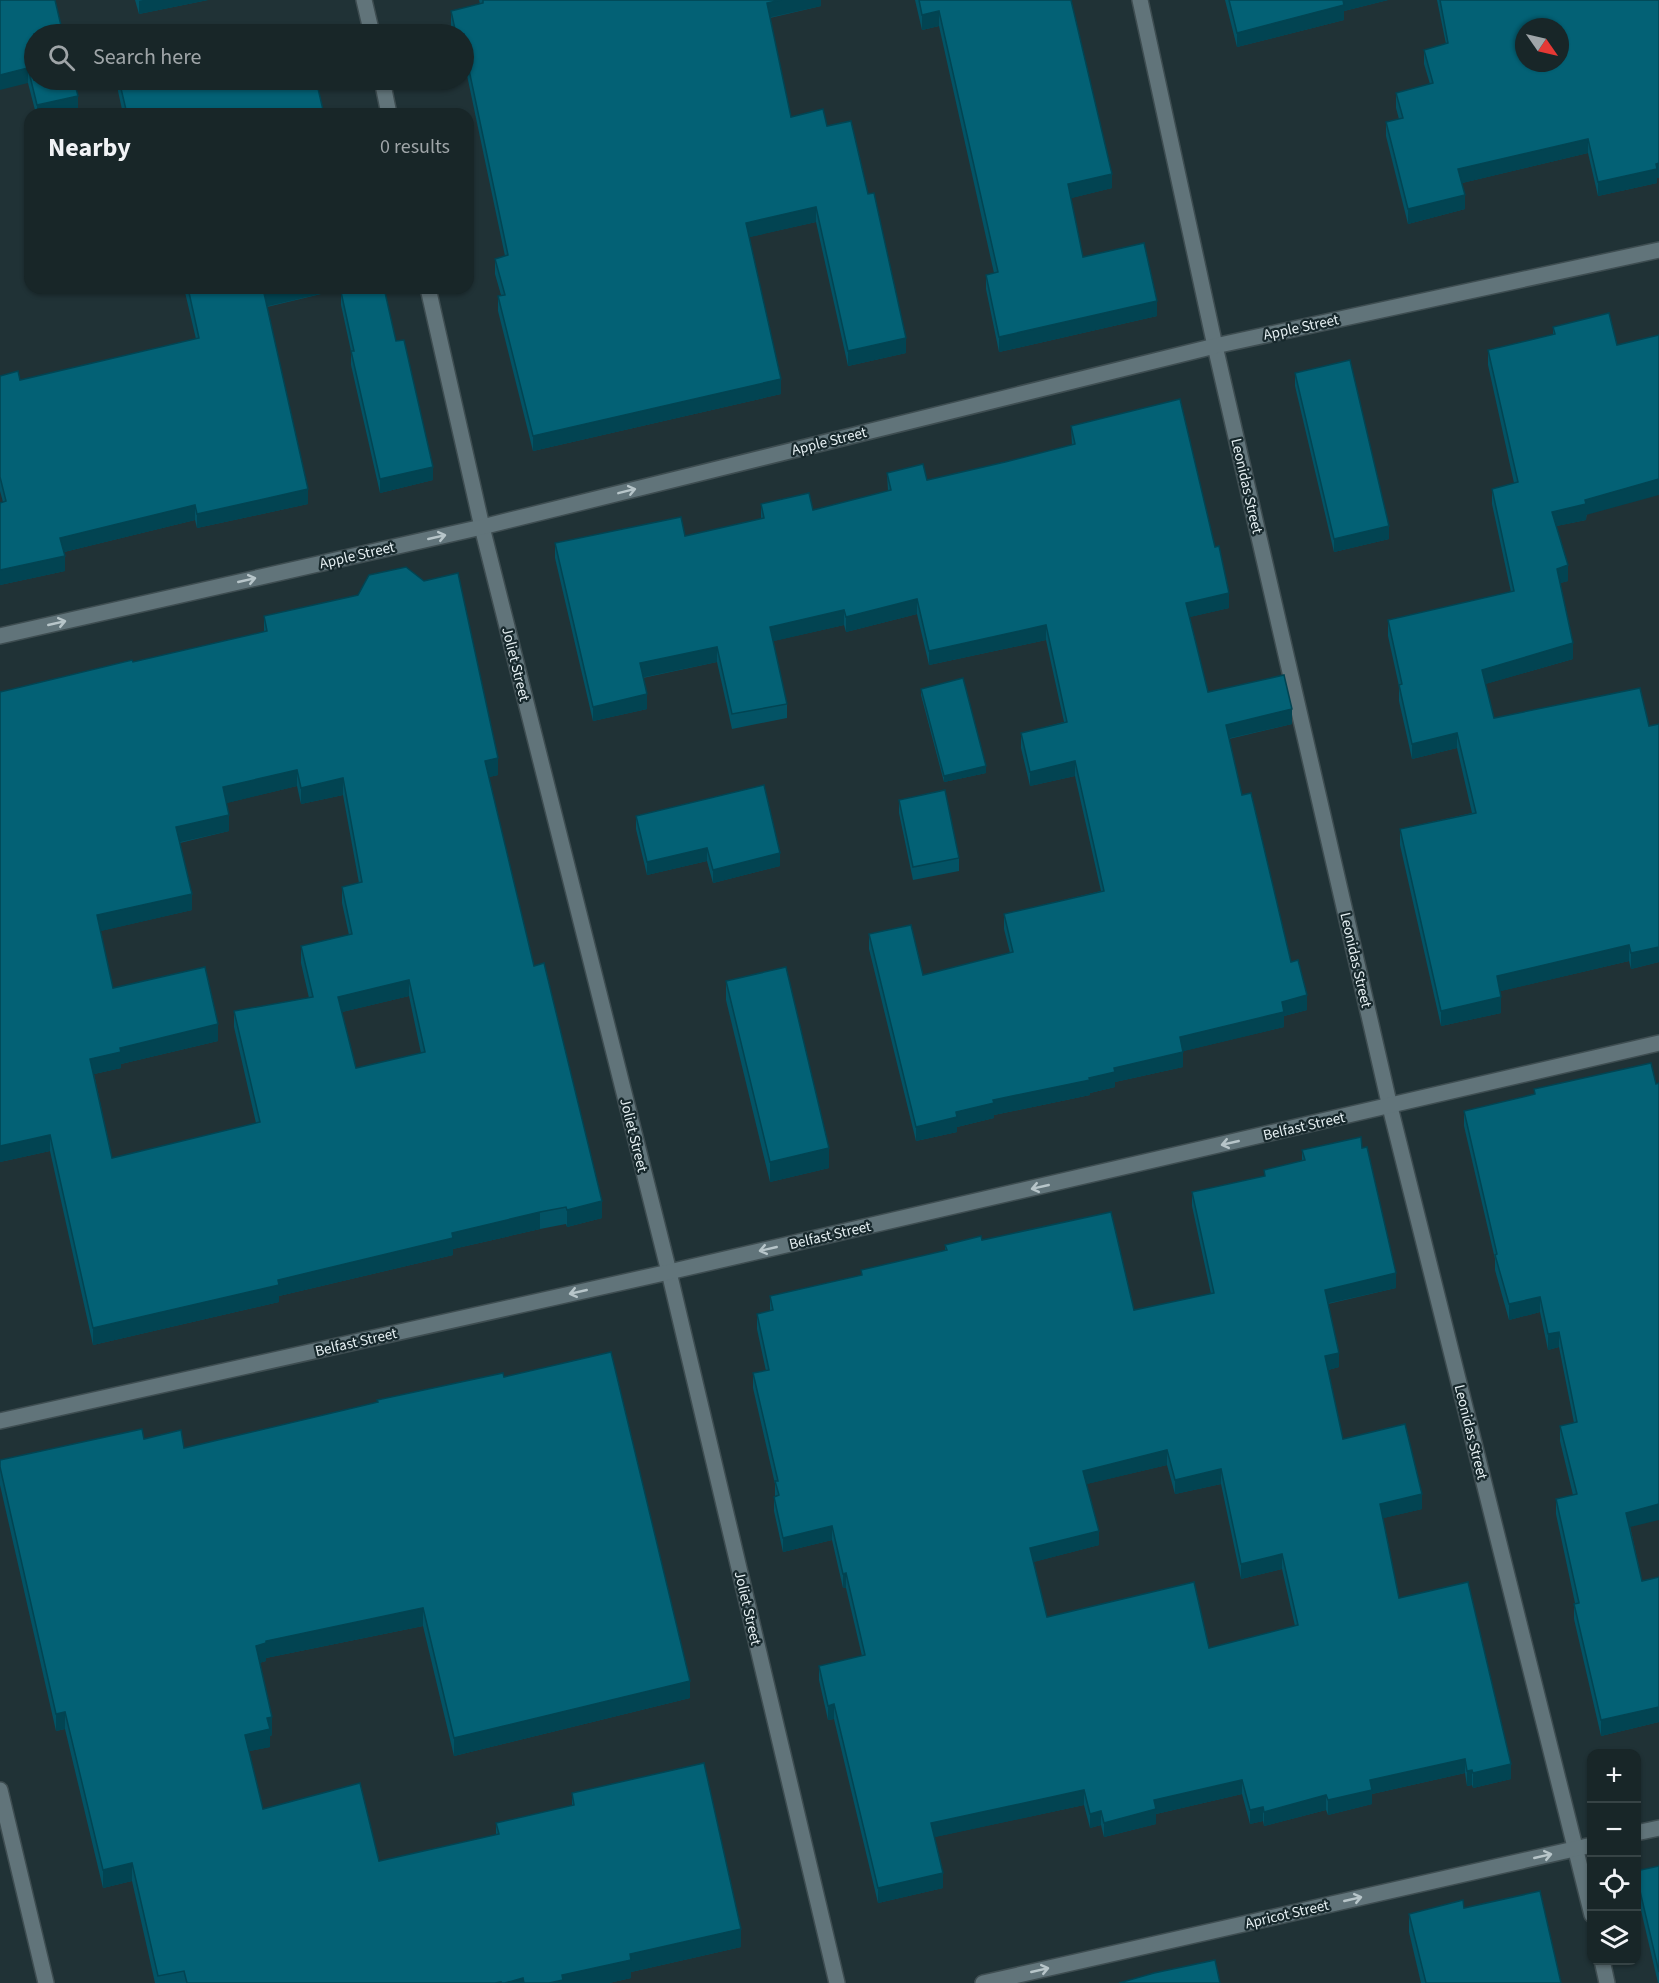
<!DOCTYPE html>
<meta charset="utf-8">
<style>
:root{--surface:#182628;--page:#253234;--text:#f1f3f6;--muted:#9fa5a8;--line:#364345}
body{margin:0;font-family:"Source Sans 3",sans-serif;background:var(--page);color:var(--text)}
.controls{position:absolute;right:18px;bottom:18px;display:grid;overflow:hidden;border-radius:12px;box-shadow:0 2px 4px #0004}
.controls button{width:54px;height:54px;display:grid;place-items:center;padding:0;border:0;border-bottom:2px solid var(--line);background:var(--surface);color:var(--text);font:30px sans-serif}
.compass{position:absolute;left:1515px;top:18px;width:54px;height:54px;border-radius:50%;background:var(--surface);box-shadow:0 2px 4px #0004;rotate:124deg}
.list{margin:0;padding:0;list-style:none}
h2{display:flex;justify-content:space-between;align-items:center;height:78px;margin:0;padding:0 24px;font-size:26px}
h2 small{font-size:20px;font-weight:400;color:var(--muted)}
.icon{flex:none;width:33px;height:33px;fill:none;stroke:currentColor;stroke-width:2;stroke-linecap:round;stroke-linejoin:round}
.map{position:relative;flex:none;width:1659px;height:1983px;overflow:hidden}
.search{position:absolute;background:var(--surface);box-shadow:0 2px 4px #0004;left:24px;top:24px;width:450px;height:66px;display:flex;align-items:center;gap:15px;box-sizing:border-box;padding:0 21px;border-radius:33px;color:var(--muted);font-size:22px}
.panel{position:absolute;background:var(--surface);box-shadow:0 2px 4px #0004;left:24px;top:108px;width:450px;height:186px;border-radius:18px}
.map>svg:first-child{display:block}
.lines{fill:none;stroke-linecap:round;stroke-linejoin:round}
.street-casing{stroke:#3e4d51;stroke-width:18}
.street{stroke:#61747a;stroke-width:15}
.wall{fill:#035365;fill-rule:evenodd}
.shaded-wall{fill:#024452}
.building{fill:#036175;stroke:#024452;stroke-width:1.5;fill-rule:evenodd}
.oneway{stroke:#b7c5c9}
.labels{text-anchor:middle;stroke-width:4.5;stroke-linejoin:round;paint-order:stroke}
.street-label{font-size:15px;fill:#e6f0f3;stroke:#17282c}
</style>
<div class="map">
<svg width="1659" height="1983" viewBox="0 0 1659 1983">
<rect width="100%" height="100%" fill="#203236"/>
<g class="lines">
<defs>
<g id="street">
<path d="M364,0l8,34"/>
<path d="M1140,0l75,346 175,761 202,808"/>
<path d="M382,80l7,34"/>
<path d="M428,288l54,239 187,745 168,711"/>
<path d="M0,636l482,-109 733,-181 444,-96"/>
<path d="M0,1421l669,-149 990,-229"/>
<path d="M0,1790l46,193"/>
<path d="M1636,1833l23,-5"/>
<path d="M1602,1960l5,23"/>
<path d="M983,1983l609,-138"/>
</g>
</defs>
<use href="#street" class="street-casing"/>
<use href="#street" class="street"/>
</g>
<g class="wall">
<path d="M0,0l78,110 -16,4h-26l-8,-31z"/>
<path d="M135,0h73l-69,14z"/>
<path d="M479,0h342v6l-51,12 21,99 36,9 41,68 38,159 -58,13 -32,-144 -67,15 32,157 -248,57 -35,-140v-15l3,-1 -6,-21v-15l10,-3 -41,-195v-27h-11l-2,-8v-15l29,-7z"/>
<path d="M915,0h156l41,188 -41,10 12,59 74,59 -158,36 -13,-63v-14l8,-2 -55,-247 -17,4z"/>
<path d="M1225,0h163l-44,11v9l-107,27z"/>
<path d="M1437,0h222l-2,183 -59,13 -10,-43 -126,30 3,26 -57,15 -22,-88v-14l13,-3 -3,-11v-15l34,-9 -6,-20v-14l22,-6z"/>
<path d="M118,80h198l8,34h-201l-5,-23z"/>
<path d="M184,288h162l-79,19 41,197 -111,24 -2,-8 -131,32 1,19 -65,14v-82l3,-1 -3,-11v-115l20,4 176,-41z"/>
<path d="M341,292l55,49 37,139 -53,13 -29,-128v-14l-10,-46z"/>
<path d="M1609,313l-23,207 -30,6 12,55 -8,2 13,76 -88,25 9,34 155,8 10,-2v238l-28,7 -2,-8 -129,30 1,22 -60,13 -41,-181v-16l72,-16 -15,-65 -45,11 -13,-58v-15l-11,-50v-16l123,-28 -19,-88v-15l22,-6 -26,-118v-15l65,-15v-8z"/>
<path d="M1295,373l94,166 -55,13 -39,-166z"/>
<path d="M1071,426l158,182 -40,9 19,75 84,32 -63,15 13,56 49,167 16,48 -23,6v11l-101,24v16l-68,15v5l-25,6v2l-96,20v3l-37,9v5l-41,9 -47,-192v-15l54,41 87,-22 -6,-24v-15l97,-23 -26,-115 -45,10 -9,-38v-15l43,-11 -18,-82 -117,25 -12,-51 -71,18 -2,-7 -71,16 14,63v14l-55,11 -15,-67 -74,16 4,31 -54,12 -38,-163v-15l130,-7 76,-17v-15l52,6 75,-19 -1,-18 40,7 78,-18 67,-17z"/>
<path d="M264,616l234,159 -9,2 45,189 68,252 -35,9 -1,-3 -26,5 -87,20v6l-174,41v6l-186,43 -43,-194 -50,11 133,-500 131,-30zM297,786l4,18 42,-9 16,88 -17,4v16l7,32 -48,11v17l8,35 -75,13v16l22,96 -144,35 -18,-84 27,-6v-4l97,-23 -105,-53 -13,-57 92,-21 -12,-67 49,-12 -3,-28zM409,996l12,57 -65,15 -14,-56z"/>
<path d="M921,689l65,84 -42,9 -23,-87z"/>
<path d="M899,800l60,58v13l-46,9 -14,-67z"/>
<path d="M636,816l144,50 -67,17 -6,-22 -60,14 -11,-46z"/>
<path d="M726,981l103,187 -59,14 -44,-182z"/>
<path d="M1534,1089l108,492 17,-4v145l-58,14 -27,-117v-15l1,-1 -19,-89v-15l17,-4 -13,-54v-15l14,-3 -15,-76 -11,3 -8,-38 -31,8 -14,-50v-11l-31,-133v-15l70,-16z"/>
<path d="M1362,1148l34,140 -68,16 11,63 -11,3 15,69 79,70 -39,9 16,80 112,181 -38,9 -1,-3 -5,1 -2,-13 -93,21v10l-44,11 -2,-5 -62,16 -1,-5 -13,3 -8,-30 -86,20v10l-52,13 -3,-12 -11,3 -6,-23 -150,32 9,51 -65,15 -44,-184 -6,1 -9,-40v-14l43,-10 -16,-68h-3l-11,-48 -49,12 -9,-41v-14l1,-1v-12l-22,-96v-15l13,-2 -9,-42v-15l13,-3v-15l91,-20v-6l84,-19v-6l37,-5 152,70 77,-16 -19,-88v-14l72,-16v-6l38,-9v-11zM1167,1465l8,29 46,-10 20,95 41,-10 13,57 -86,22 -162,-31 -14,-55 66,-17 -13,-61z"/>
<path d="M504,1377l186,321 -236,58 -31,-130 -157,32v3l-7,2 13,72 -2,1v11l-21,4 14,58 116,52 117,-26v-12l76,-17v-13l169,154 -110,25v6l-22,5h-454l-23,-102 -29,7 -38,-159 -9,2 -56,-246v-25l144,-21 40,9z"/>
<path d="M1659,1866v117h-1l-22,-94v-18z"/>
<path d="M1464,1908l97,75h-140l-12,-51v-18z"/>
</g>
<g class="shaded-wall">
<path d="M143,0h65l-69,14v-13z"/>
<path d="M781,0h40v6l-54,12v-15z"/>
<path d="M1342,0h46l-44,11v9l-107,27v-14z"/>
<path d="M939,11v15l-17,4v-15z"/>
<path d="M28,68v15l-28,7v-15z"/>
<path d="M78,96v14l-16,4h-25v-9z"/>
<path d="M1588,139v14l-130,31v-15z"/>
<path d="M1659,163v15h-2v5l-59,13v-14z"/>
<path d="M1112,174v14l-44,11v-15z"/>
<path d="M1465,195v14l-57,15v-15z"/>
<path d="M816,207v15l-70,16v-15z"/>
<path d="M284,288h62l-82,19v-14z"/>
<path d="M1157,301v15l-158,36v-15z"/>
<path d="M906,338v15l-58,13v-15z"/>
<path d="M781,379v15l-248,57v-15z"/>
<path d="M433,467v13l-53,13v-14z"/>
<path d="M1659,479v16l-73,20v5l-34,7v-15l33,-12z"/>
<path d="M308,489v15l-111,24v-14z"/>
<path d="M195,505v15l-135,33v-15z"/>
<path d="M1389,526v13l-55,13v-13z"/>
<path d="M65,556v15l-65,14v-15z"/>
<path d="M1568,565v16l-11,3v-15z"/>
<path d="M1229,593v15l-43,10v-15z"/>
<path d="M917,599v15l-71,18v-15z"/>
<path d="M844,610v15l-74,17v-15z"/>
<path d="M1046,625v15l-117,25v-14z"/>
<path d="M1573,643v16l-91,26v-15z"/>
<path d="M717,647v15l-77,16v-15z"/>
<path d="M647,694v15l-54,12v-14z"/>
<path d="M1292,709v15l-66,15v-14z"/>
<path d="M1457,733v15l-45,11v-15z"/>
<path d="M498,758v17l-13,3v-17z"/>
<path d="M1075,761v15l-45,10v-14z"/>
<path d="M986,766v7l-42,9v-6z"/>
<path d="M297,770v16l-74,18v-17z"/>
<path d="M343,778v17l-42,9v-16z"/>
<path d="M229,815v16l-53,12v-16z"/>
<path d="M707,848v13l-60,14v-13z"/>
<path d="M780,853v13l-67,17v-13z"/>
<path d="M192,894v16l-95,22v-17z"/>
<path d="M1629,945v16l-132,31v-16z"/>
<path d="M1659,947v15l-28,7v-16z"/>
<path d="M409,980v16l-71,17v-16z"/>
<path d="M1307,995v15l-23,6v11l-104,25v-15l102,-35z"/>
<path d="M1501,997v16l-60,13v-15z"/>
<path d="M218,1024v17l-97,23v4l-31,7v-16l30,-11z"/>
<path d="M1183,1052v15l-68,15v5l-25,6v2l-96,20v3l-37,9v5l-41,9v-14l40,-15 37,-12 96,-22 25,-10z"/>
<path d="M50,1135v16l-50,11v-16z"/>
<path d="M829,1148v20l-59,14v-20z"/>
<path d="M602,1201v17l-35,9v-17z"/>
<path d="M540,1212v17l-87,20v6l-174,41v6l-186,43v-17l359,-95z"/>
<path d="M1396,1273v15l-71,16v-14z"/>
<path d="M1540,1297v15l-31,8v-16z"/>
<path d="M1559,1332v15l-11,3v-16z"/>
<path d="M1339,1353v14l-14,4v-15z"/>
<path d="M1167,1450v15l-84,20v-14z"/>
<path d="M1221,1469v15l-46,10v-14z"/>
<path d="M1422,1494v15l-42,10v-15z"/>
<path d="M1659,1504v16l-33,8v-15z"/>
<path d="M832,1526v14l-49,12v-14z"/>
<path d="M1099,1531v14l-69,18v-15z"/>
<path d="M1282,1554v15l-41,10v-15z"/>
<path d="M846,1573v15h-3v-14z"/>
<path d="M423,1608v18l-157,32v3l-10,3v-18l10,-5z"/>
<path d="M690,1681v17l-236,58v-18z"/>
<path d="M834,1704v15l-6,1v-14z"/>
<path d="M1659,1707v15l-58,14v-16z"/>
<path d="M65,1712v17l-9,2v-17z"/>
<path d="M272,1717v18l-2,1v11l-25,5v-17l22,-17z"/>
<path d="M1465,1759v14l-93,21v10l-44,11v-15l42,-20z"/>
<path d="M1511,1764v15l-38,9v-15z"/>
<path d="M1472,1770v15l-5,1v-15z"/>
<path d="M1242,1780v14l-86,20v10l-52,13v-14l50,-23z"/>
<path d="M1084,1790v15l-153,33v-15z"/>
<path d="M1326,1795v15l-62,16v-14z"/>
<path d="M1263,1807v14l-13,3v-14z"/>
<path d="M1101,1811v14l-11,3v-14z"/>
<path d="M132,1863v18l-29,7v-18z"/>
<path d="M943,1873v15l-65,15v-15z"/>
<path d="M741,1929v18l-110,25v6l-22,5h-60l13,-8 68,-21z"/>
<path d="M523,1978v5h-18z"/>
</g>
<g class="building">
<path d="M0,0h55l8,34h-29v46h40l4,16 -41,9 -9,-37 -28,7z"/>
<path d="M483,0h298l-14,3 24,114 32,-8 4,17 24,-5 17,73 6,-1 32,145 -58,13 -32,-144 -70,16 35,156 -248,57 -35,-140 7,-1 -10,-36 13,-4 -44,-209v-12h-8l-5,-23 32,-8z"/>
<path d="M919,0h152l41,174 -44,10 15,73 61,-14 13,58 -158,36 -13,-62 12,-3 -59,-261 -17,4z"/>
<path d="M1229,0h114l1,5 -107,28z"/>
<path d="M1440,0h219v163l-3,1 1,5 -59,13 -10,-43 -130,30 7,26 -57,14 -22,-87 17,-4 -7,-25 37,-10 -9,-33 24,-7zM1524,27h36v36h-36z"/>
<path d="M119,80h197l8,34h-197z"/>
<path d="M188,288h96l-20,5 44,196 -111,25 -2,-9 -135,33 5,18 -65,14v-67l6,-2 -6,-24v-101l18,-5 2,9 179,-42z"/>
<path d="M358,288h26l12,53 8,-1 29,127 -53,12 -29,-128h3l-13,-59z"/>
<path d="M1609,313l8,32 42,-10v144l-74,21 1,4 -34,8 16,53 -11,4 16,74 -91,27 12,48 146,-30 9,38 10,-2v223l-28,6 -2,-8 -132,31 4,21 -60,14 -41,-182 76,-16 -19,-80 -45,11 -13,-59 3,-1 -14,-64 126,-29 -22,-102 26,-7 -30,-132 67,-16 -2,-7z"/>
<path d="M1350,360l39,166 -55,13 -39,-166z"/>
<path d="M1180,399l35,148 4,-1 10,47 -43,10 22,89 76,-17 8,34 -66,16 16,70 9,-2 40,169 7,-2 9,35 -25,7 2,10 -104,25 3,15 -69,16 1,4 -26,6 1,2 -97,20 1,3 -38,9 1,5 -41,10 -47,-193 42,-9 12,50 90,-23 -9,-38 100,-23 -29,-130 -45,11 -9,-39 46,-11 -21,-97 -117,26 -12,-52 -71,18 -2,-7 -74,17 17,77 -55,10 -15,-67 -77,16 7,31 -54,13 -38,-164 126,-26 4,19 79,-18 -3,-14 48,-11 4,17 78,-20 -4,-17 36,-9 4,16 78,-18 70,-18 -4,-18z"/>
<path d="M406,567l18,14 34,-8 40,185 -13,3 49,205 10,-3 58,238 -35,9 -1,-3 -26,5 -88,21 1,5 -175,42 1,5 -186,43 -43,-193 -50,11v-454l132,-32 1,2 134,-31 -3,-15 94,-21 11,-20zM297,770l4,18 42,-10 19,104 -20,5 10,47 -51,12 12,51 -79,14 26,111 -148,36 -22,-99 31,-7 -1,-4 98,-24 -13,-57 -92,21 -16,-73 95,-21 -16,-67 53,-12 -6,-28zM409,980l16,72 -69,16 -18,-71z"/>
<path d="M963,678l23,88 -42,10 -23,-87z"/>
<path d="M764,785l16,68 -67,17 -6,-22 -60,14 -11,-46z"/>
<path d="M945,790l14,68 -46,9 -14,-67z"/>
<path d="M786,967l43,181 -59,14 -44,-181z"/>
<path d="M1651,1063l5,21 3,-1v421l-33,9 16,68 17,-4v130l-58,13 -27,-116 5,-1 -23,-104 21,-5 -17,-68 17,-4 -18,-90 -11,2 -8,-37 -31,7 -14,-49 2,-1 -33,-143 71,-17 -1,-5z"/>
<path d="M1361,1137l1,11 5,-1 29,126 -71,17 14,63 -14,3 18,83 62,-15 17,70 -42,10 19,94 69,-16 43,182 -38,9 -1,-3 -5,1 -2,-12 -95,21 2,10 -44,10 -2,-5 -62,17 -1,-5 -13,3 -8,-30 -88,20 2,9 -52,14 -3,-12 -11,3 -6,-24 -153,33 12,50 -65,15 -44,-184 -6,2 -9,-40 46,-11 -19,-82 -3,1 -11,-48 -49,12 -9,-41 5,-2 -4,-14h3l-25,-108 16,-3 -12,-56 16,-4 -3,-14 92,-21 -1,-5 86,-20 -2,-5 36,-9 1,4 129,-28 23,98 80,-17 -22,-101 73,-16 -1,-6 41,-10 -3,-10zM1167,1450l8,30 46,-11 20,95 41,-10 16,71 -89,23 -15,-66 -147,35 -17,-69 69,-17 -16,-60z"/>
<path d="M611,1352l79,329 -236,57 -31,-130 -157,33v2l-10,3 16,71 -5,1 3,11 -25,6 18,74 97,-26 19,78 120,-27 -3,-11 78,-18 -2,-12 132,-30 37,166 -111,25 1,6 -69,15 1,5 -14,3h-25l-1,-5 -18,5h-4v-1l-6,1h-308l-3,-12 -26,5 -26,-113 -29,7 -38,-158 -9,2 -56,-247v-7l142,-31 2,10 37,-9 3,18 194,-46 -1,-2 126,-27 1,4z"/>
<path d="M1659,1866v106l-23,-98v-3z"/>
<path d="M1540,1891l21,92h-135l-17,-69 54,-14 1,8z"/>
<path d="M1215,1960l5,23h-101l35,-10z"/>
</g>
<defs><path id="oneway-shaft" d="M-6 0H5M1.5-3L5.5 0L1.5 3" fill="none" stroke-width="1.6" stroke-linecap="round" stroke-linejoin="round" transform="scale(1.5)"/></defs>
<g class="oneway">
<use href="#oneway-shaft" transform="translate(627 491) rotate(-14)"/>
<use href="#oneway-shaft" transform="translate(437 537) rotate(-13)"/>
<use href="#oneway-shaft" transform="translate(247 580) rotate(-13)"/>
<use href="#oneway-shaft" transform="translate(57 623) rotate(-13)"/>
<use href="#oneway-shaft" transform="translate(1230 1143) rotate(167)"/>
<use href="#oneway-shaft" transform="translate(1040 1187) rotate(167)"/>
<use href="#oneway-shaft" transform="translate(768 1249) rotate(167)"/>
<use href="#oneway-shaft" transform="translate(578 1292) rotate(167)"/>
<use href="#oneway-shaft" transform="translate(1543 1856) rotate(-13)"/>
<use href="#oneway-shaft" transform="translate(1353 1899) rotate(-13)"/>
<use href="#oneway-shaft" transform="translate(1040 1970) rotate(-13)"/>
</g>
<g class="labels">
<g class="street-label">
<text transform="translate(1301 327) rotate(-12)" y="5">Apple Street</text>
<text transform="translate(829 441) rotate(-14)" y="5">Apple Street</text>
<text transform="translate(1247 486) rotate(77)" y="5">Leonidas Street</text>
<text transform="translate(357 555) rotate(-13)" y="5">Apple Street</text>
<text transform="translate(516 664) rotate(76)" y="5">Joliet Street</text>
<text transform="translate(1356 960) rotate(77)" y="5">Leonidas Street</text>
<text transform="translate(1304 1126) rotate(-13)" y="5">Belfast Street</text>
<text transform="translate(634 1135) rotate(76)" y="5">Joliet Street</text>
<text transform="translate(830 1235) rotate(-13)" y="5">Belfast Street</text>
<text transform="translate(356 1342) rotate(-13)" y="5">Belfast Street</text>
<text transform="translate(1471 1432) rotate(76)" y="5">Leonidas Street</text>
<text transform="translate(748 1608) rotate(77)" y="5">Joliet Street</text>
<text transform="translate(1287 1914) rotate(-13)" y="5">Apricot Street</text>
</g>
</g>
</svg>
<div class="controls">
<button>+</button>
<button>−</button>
<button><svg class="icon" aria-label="locate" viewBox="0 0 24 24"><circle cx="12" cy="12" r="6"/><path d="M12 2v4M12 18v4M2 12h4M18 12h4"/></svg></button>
<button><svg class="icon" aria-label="layers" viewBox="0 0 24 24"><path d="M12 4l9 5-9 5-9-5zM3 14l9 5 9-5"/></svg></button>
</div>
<svg class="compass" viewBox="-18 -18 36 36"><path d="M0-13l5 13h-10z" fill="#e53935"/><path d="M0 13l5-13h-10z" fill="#9fa5a8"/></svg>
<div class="search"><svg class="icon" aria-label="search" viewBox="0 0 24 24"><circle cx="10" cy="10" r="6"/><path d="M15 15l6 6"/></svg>Search here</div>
<section class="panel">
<h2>Nearby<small>0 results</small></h2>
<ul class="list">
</ul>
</section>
</div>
